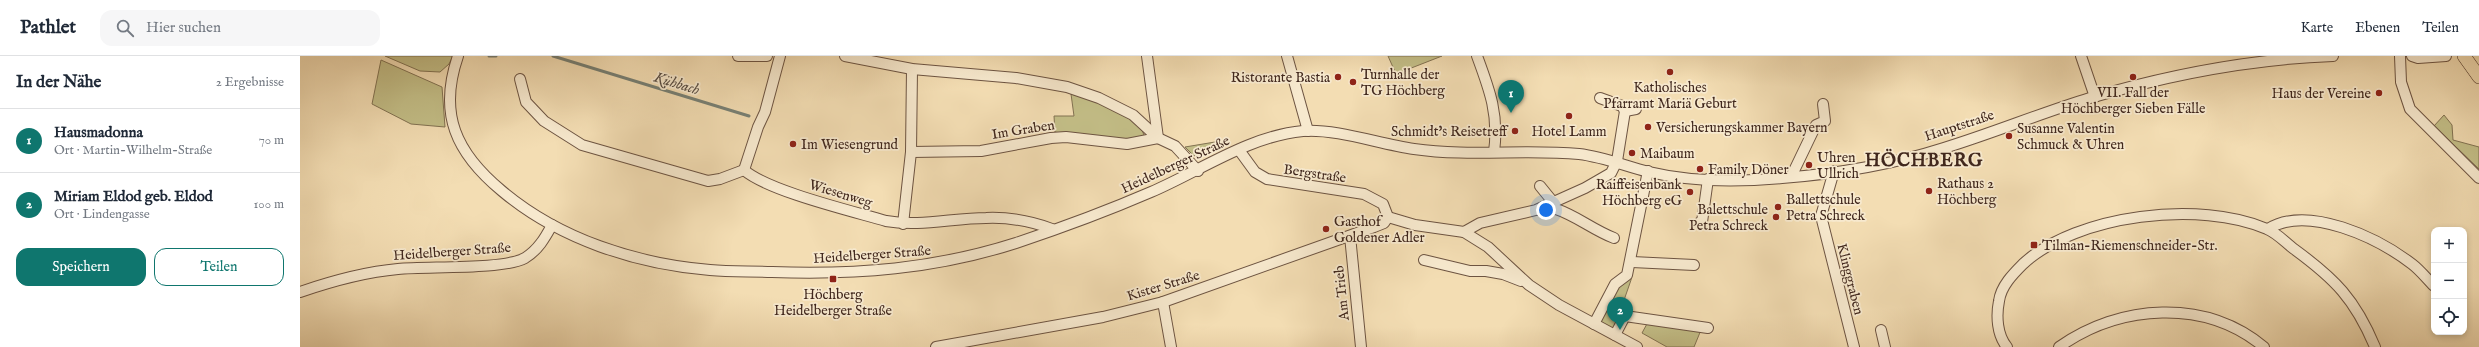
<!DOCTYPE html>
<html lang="de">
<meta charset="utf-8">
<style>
:root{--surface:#fff;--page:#f6f6f7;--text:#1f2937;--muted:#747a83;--line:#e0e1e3;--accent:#0f766e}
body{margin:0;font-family:"IM FELL English",serif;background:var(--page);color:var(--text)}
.controls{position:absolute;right:12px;bottom:12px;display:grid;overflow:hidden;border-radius:8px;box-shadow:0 2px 6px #0003}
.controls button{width:36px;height:36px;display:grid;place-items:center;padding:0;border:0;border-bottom:1px solid var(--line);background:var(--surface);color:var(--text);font:20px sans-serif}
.you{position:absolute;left:1246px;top:154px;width:14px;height:14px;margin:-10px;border:3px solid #fff;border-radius:50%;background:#1a73e8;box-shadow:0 0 0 6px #1a73e833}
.badge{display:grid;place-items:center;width:26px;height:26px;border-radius:50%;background:var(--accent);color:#fff;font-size:13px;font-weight:700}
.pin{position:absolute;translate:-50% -33px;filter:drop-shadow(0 1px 2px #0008)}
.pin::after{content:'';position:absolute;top:21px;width:14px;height:12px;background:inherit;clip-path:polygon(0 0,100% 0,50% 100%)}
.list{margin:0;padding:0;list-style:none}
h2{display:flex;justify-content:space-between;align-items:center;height:52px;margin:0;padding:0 16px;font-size:17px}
h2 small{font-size:13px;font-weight:400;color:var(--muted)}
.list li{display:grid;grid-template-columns:26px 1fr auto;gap:12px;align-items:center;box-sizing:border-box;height:64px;padding:0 16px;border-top:1px solid var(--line)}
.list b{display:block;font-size:15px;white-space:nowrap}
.list p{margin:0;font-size:13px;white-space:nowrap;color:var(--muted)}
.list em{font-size:13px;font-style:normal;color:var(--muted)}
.actions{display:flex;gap:8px;padding:12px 16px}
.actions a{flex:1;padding:9px 0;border:1px solid var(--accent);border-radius:12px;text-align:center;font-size:14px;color:var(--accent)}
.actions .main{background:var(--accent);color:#fff}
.icon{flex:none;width:22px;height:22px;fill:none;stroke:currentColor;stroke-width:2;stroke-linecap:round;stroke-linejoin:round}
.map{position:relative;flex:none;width:2179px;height:291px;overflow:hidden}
header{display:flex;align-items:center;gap:24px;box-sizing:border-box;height:56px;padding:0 20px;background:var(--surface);border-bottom:1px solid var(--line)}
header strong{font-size:19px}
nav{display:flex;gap:22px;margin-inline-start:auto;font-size:14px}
.search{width:280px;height:36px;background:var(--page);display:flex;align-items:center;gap:10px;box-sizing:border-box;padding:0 14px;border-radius:12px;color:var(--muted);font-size:15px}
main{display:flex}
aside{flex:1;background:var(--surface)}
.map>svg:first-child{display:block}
.green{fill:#c3be87;stroke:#827252}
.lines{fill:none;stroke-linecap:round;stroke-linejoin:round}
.stream{stroke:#778075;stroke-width:3}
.minor-casing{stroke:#6d5442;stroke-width:12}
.major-casing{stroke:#40271d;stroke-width:14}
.minor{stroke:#f7e9ce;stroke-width:10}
.major{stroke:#f3ddb3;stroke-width:13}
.poi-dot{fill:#8f2418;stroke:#f7e9ce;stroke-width:1.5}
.labels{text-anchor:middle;stroke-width:3.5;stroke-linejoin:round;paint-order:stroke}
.poi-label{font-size:14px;fill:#40271d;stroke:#f7e9ce;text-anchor:start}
.street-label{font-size:14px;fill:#40271d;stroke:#f7e9ce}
.water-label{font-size:15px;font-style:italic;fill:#574c42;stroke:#f7e9ce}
.district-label{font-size:18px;font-weight:bold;letter-spacing:1px;fill:#40271d;stroke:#f7e9ce}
</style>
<header>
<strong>Pathlet</strong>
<div class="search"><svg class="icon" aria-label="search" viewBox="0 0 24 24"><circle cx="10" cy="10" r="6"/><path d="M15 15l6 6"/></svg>Hier suchen</div>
<nav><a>Karte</a><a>Ebenen</a><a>Teilen</a></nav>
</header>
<main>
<aside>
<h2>In der Nähe<small>2 Ergebnisse</small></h2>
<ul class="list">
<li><span class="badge">1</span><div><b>Hausmadonna</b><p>Ort · Martin-Wilhelm-Straße</p></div><em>70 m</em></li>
<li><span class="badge">2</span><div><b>Miriam Eldod geb. Eldod</b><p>Ort · Lindengasse</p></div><em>100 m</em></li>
</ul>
<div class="actions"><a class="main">Speichern</a><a>Teilen</a></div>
</aside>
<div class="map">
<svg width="2179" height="291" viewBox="0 0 2179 291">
<rect width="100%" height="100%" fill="#f3ddb3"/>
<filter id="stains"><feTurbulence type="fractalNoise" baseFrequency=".005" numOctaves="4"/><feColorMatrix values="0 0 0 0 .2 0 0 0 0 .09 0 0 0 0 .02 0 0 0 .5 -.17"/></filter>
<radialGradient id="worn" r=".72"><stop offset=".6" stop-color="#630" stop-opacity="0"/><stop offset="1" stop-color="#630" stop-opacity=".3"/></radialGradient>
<g class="green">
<path d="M85,0h68l-4,8 -9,8 -20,-1z"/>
<path d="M1088,0h54l-46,18z"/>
<path d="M81,4l61,27 3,40 -34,-3 -39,-20z"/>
<path d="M771,38c19,5 67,20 73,41l-4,5 -6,1 -57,-5 -22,-4 -1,-16h20z"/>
<path d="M2144,59l8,10 1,15 26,7v22l-45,-43z"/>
<path d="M921,85l-27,15 -9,-9z"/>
<path d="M1347,125l-16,99 -17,49 -15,-8 28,-59z"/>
<path d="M1348,266l53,8 -7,17h-27l-25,-14z"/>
</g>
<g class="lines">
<g class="stream">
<path d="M189,0h7"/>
<path d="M253,0l196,60"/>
</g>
<defs>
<g id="minor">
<path d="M158,0c-20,58 -2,97 44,135 57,48 134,73 208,79 21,2 41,1 62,2 84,3 163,-3 244,-29 45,-15 91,-32 135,-51 49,-21 98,-56 152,-61 37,-2 75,13 111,18 55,8 110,0 165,5 25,3 46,12 70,18 42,10 90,10 133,6 52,-4 112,-14 162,-30 49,-15 97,-35 146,-50 78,-23 162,-39 243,-42"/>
<path d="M438,0h29"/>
<path d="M545,0l67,13 104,9 51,9 32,11 34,17 25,23 17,8 23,25"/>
<path d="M847,0l11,82"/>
<path d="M987,0l21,75"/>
<path d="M1177,0c13,35 22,59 17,96"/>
<path d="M1781,0l14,41"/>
<path d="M2100,0l1,26 9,27 69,69"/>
<path d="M2112,0l6,2 28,-2"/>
<path d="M220,23l6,23 18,19 38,24 126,36 12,-2 24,-9"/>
<path d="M1300,42l22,8 3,5"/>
<path d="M1325,55l11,-2"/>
<path d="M939,94l16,22 12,7 97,15 19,10 5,13"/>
<path d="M611,96l70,-1 70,-13 15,-1 61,7 31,-6"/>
<path d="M444,114c24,21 108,41 142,51 33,6 67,-3 100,-3 24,-1 45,3 66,11"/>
<path d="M444,114l14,-43 7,-15 15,-56"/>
<path d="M1534,115l-13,45 33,131"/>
<path d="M1491,121l25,-52 9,-4 -2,-17"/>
<path d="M1240,130l13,16 3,7c21,7 37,21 58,29"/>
<path d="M1088,161l27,8 49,7 16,-9 56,-13 49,-22 26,-15 6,-12 8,-50"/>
<path d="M1400,166h2l6,-43"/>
<path d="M603,168l8,-72 1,-83"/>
<path d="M1968,173c40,-25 110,9 144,35 8,6 15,15 22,22"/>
<path d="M1164,176l24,15 41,38 30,20 78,42"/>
<path d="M1050,180l11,111"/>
<path d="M1124,204l46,11h16l17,3 18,7"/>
<path d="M1332,206l62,3"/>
<path d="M0,236c32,-11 64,-20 98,-23 29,-3 105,1 127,-11 13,-8 20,-20 27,-33"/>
<path d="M863,246l8,45"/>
<path d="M1294,268l21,-40 12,-9 21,-104"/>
<path d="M1581,274l4,17"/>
<path d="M1315,279l10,-19 83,12"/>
<path d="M636,291l167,-30 60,-15 211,-75 10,-4 4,-6"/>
<path d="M1707,291c-10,-12 -11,-31 -8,-46 2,-15 14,-27 24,-37 54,-50 178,-64 244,-35 10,4 19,14 27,20 41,30 61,50 81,98"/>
<path d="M1759,291c61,-43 146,-49 205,0"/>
</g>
<path id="major" d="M2164,0l15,21"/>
</defs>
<use href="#minor" class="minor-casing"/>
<use href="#major" class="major-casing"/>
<use href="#minor" class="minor"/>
<use href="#major" class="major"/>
</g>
<g class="poi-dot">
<circle cx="1370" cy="16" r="4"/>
<circle cx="1038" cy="21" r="4"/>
<circle cx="1833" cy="21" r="4"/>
<circle cx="1053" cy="26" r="4"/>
<circle cx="2079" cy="37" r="4"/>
<circle cx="1269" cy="60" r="4"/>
<circle cx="1348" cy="71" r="4"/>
<circle cx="1215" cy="75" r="4"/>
<circle cx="1709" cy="80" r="4"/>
<circle cx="493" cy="88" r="4"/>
<circle cx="1332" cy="97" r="4"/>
<circle cx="1509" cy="109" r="4"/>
<circle cx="1400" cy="113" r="4"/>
<circle cx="1629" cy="135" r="4"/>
<circle cx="1390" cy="136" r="4"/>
<circle cx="1478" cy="151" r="4"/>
<circle cx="1476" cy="161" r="4"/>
<circle cx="1026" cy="173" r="4"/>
<rect x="1730" y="185" width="8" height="8" rx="2"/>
<rect x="529" y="219" width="8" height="8" rx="2"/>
</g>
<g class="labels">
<g class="poi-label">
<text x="1061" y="23">Turnhalle der<tspan x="1061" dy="16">TG Höchberg</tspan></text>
<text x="1030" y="26" text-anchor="end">Ristorante Bastia</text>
<text x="1370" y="36" text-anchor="middle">Katholisches<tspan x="1370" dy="16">Pfarramt Mariä Geburt</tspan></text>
<text x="1833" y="41" text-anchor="middle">VII. Fall der<tspan x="1833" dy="16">Höchberger Sieben Fälle</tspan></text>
<text x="2071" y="42" text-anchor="end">Haus der Vereine</text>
<text x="1356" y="76">Versicherungskammer Bayern</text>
<text x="1717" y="77">Susanne Valentin<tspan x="1717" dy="16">Schmuck &amp; Uhren</tspan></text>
<text x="1207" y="80" text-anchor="end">Schmidt's Reisetreff</text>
<text x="1269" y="80" text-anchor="middle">Hotel Lamm</text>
<text x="501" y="93">Im Wiesengrund</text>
<text x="1340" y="102">Maibaum</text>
<text x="1517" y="106">Uhren<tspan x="1517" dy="16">Ullrich</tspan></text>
<text x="1408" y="118">Family Döner</text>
<text x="1637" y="132">Rathaus 2<tspan x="1637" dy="16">Höchberg</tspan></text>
<text x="1382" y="133" text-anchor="end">Raiffeisenbank<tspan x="1382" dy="16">Höchberg eG</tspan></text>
<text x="1486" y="148">Ballettschule<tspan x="1486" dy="16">Petra Schreck</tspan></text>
<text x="1468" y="158" text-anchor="end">Balettschule<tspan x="1468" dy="16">Petra Schreck</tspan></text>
<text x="1034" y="170">Gasthof<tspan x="1034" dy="16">Goldener Adler</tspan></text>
<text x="1742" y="194">Tilman-Riemenschneider-Str.</text>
<text x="533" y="243" text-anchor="middle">Höchberg<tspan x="533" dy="16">Heidelberger Straße</tspan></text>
</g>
<g class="street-label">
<text transform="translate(1659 69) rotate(-18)" y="5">Hauptstraße</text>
<text transform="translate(723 73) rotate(-9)" y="5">Im Graben</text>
<text transform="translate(875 108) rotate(-25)" y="5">Heidelberger Straße</text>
<text transform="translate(1015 117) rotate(8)" y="5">Bergstraße</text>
<text transform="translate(541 137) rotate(17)" y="5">Wiesenweg</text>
<text transform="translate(152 195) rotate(-4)" y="5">Heidelberger Straße</text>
<text transform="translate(572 198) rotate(-4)" y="5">Heidelberger Straße</text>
<text transform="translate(1551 223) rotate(76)" y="5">Klinggraben</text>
<text transform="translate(863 229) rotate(-17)" y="5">Kister Straße</text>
<text transform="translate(1041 237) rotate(-96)" y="5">Am Trieb</text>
</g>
<g class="water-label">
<text transform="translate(377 27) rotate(17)" y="5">Kühbach</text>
</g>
<g class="district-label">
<text x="1624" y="110">HÖCHBERG</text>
</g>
</g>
<rect width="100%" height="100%" filter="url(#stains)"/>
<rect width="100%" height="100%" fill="url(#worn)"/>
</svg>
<div class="controls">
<button>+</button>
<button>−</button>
<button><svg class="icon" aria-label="locate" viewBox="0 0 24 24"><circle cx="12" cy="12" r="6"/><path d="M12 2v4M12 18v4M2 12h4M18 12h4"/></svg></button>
</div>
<div class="you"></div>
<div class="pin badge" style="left:1211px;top:57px">1</div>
<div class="pin badge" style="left:1320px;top:274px">2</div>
</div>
</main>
